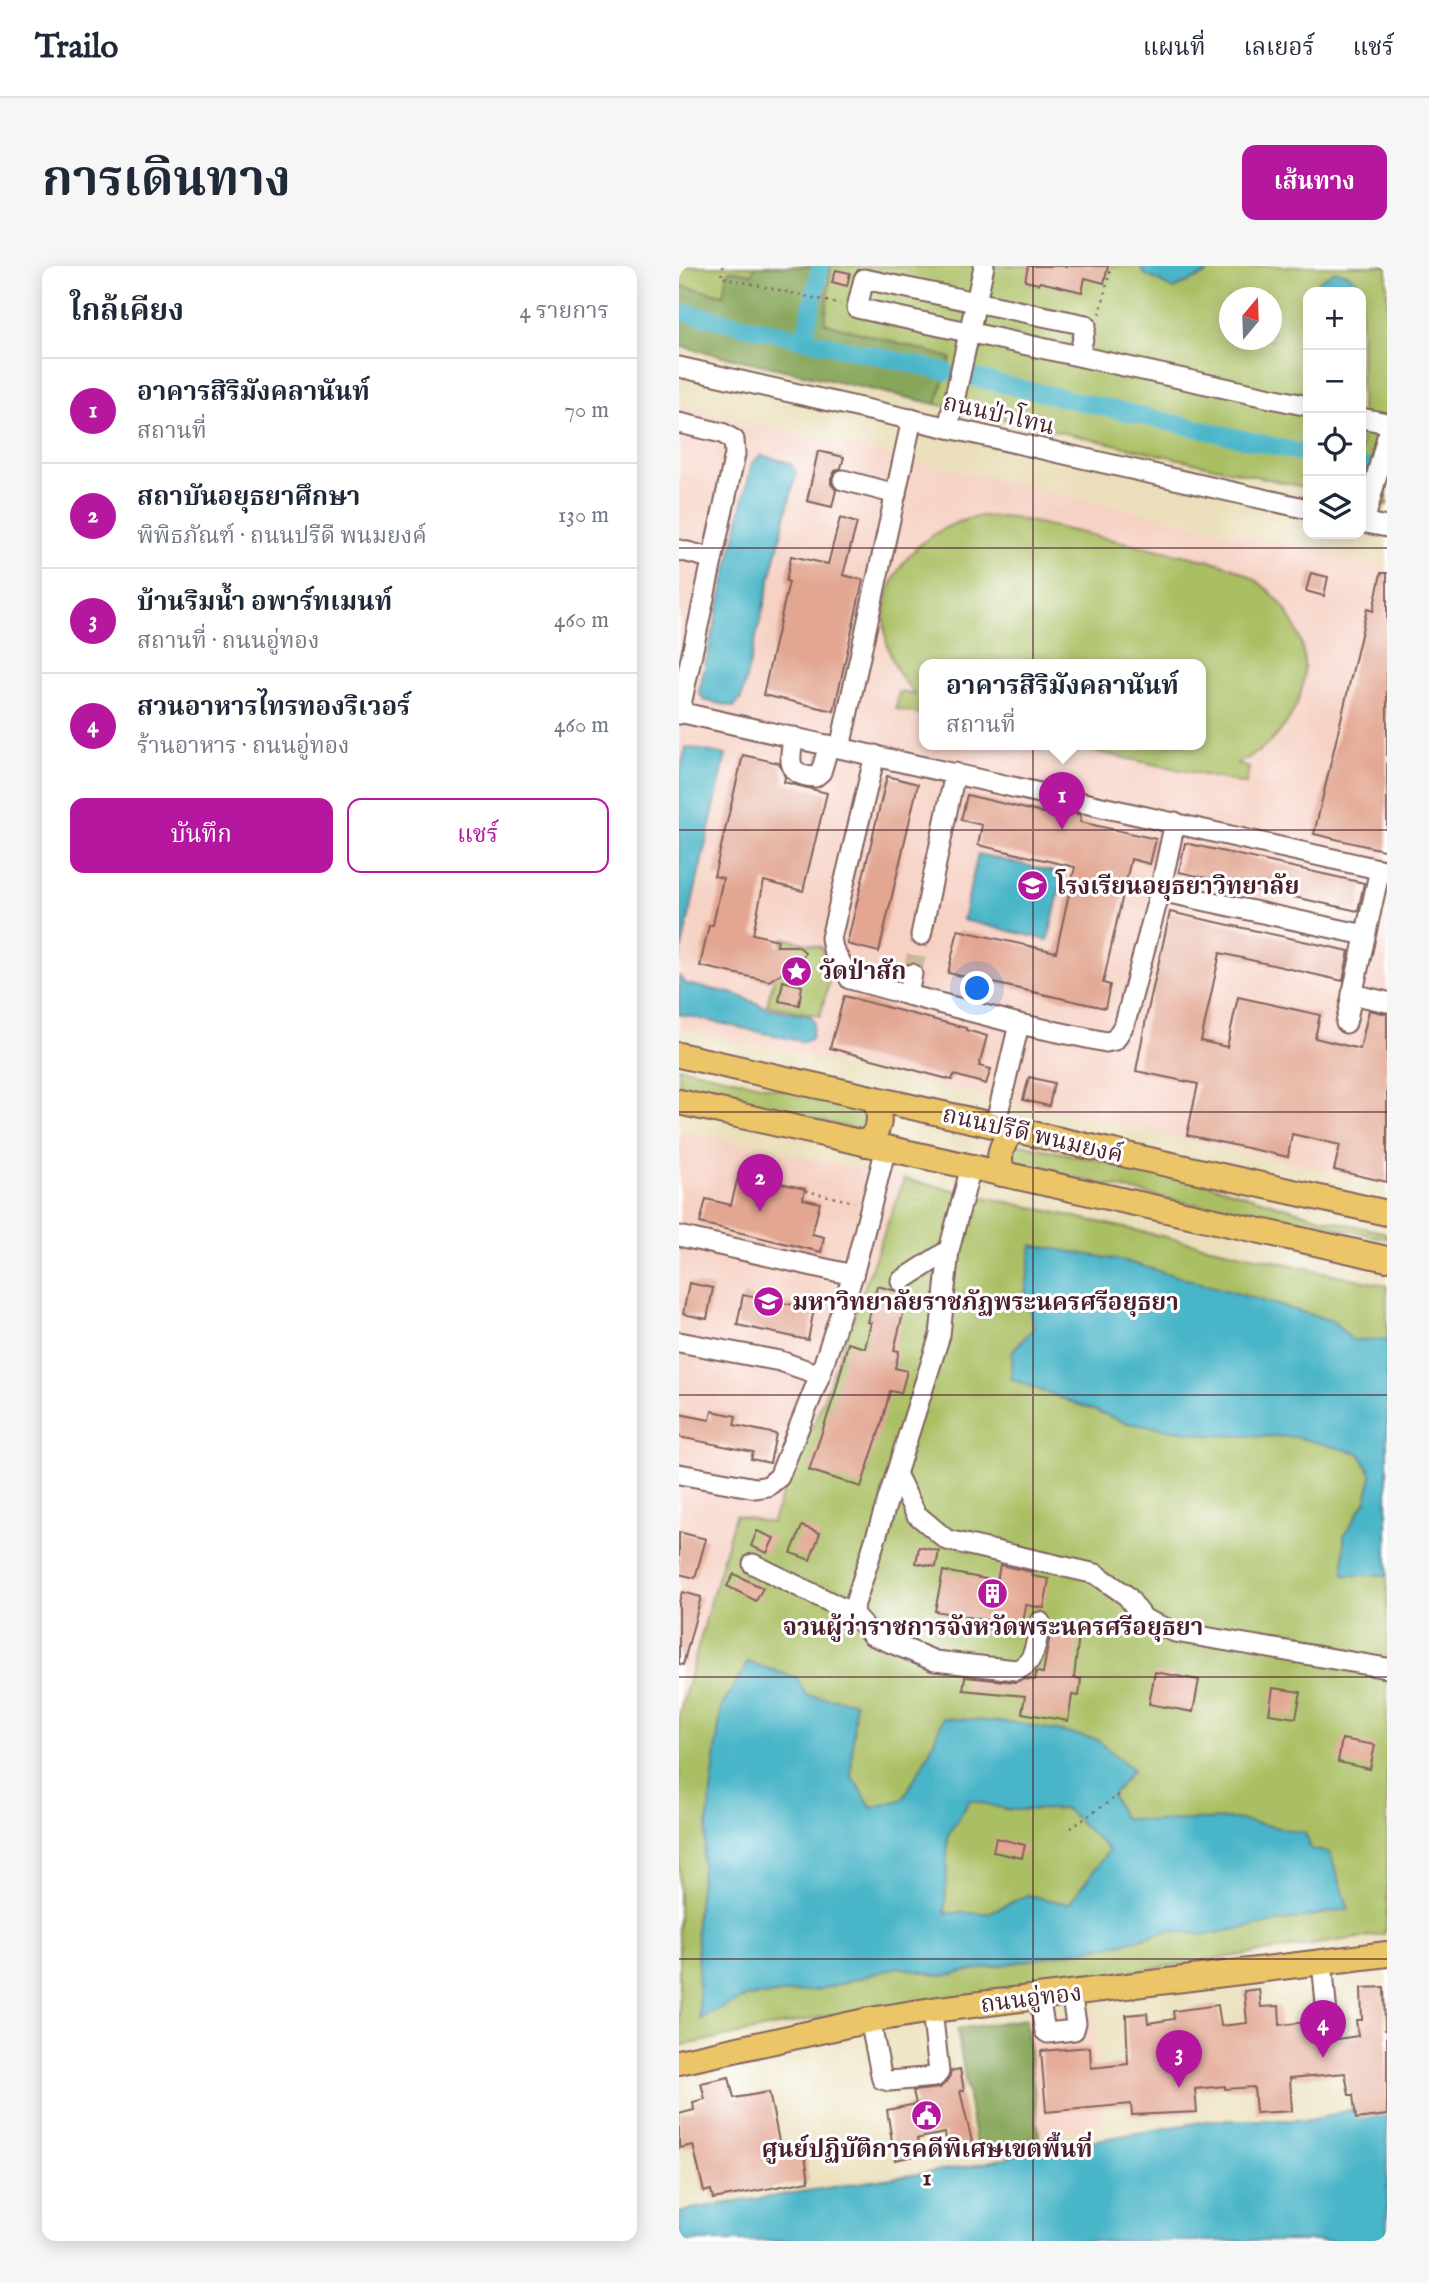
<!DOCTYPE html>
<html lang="th">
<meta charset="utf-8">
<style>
:root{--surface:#fff;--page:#f6f6f7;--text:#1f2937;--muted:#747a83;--line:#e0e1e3;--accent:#b5179e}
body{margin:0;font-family:"IM FELL English","Noto Serif Thai",serif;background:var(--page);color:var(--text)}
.controls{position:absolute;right:21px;top:21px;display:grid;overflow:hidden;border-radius:14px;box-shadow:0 4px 18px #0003}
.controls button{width:63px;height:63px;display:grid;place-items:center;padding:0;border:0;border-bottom:2px solid var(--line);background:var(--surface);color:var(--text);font:35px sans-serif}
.compass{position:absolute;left:540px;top:21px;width:63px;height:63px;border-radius:50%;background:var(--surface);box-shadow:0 4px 18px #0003;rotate:19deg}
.you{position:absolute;left:299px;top:723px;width:24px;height:24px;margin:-18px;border:5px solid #fff;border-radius:50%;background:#1a73e8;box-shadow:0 0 0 10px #1a73e833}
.badge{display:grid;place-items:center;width:46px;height:46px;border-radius:50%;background:var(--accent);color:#fff;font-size:23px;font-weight:700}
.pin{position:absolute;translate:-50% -58px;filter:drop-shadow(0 2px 4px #0008)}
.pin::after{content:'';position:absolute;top:37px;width:24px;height:21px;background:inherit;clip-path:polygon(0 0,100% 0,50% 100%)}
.popup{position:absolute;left:240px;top:393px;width:287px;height:91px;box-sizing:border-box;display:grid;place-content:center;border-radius:14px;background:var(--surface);filter:drop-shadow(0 2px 5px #0005);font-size:23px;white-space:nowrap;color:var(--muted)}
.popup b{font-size:26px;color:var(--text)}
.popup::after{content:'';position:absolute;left:50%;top:100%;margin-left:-14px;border:14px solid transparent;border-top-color:var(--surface)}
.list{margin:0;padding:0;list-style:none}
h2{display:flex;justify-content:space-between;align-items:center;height:91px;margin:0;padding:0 28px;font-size:30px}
h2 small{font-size:23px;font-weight:400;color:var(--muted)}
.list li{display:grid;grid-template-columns:46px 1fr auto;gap:21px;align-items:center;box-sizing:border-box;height:105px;padding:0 28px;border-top:2px solid var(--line)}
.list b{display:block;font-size:26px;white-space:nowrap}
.list p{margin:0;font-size:23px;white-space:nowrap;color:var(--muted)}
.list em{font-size:23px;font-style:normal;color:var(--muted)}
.actions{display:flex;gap:14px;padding:21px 28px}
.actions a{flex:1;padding:16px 0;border:2px solid var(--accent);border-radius:14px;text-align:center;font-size:24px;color:var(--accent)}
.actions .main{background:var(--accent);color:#fff}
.icon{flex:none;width:38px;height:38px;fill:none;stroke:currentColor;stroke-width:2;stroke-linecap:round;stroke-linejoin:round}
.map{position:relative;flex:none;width:708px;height:1975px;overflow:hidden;border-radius:14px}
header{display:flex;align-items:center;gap:42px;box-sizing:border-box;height:98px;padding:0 35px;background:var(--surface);border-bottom:2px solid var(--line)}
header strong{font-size:33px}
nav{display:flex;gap:38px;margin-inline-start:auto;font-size:24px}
.intro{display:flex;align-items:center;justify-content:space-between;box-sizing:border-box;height:168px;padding:0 42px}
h1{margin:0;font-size:49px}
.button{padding:18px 32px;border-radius:14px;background:var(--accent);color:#fff;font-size:24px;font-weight:700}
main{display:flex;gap:42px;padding:0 42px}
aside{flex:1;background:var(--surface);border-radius:14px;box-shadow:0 4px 18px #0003}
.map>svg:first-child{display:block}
.built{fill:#f6d2c4;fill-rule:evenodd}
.green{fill:#aabf64;stroke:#7a6f48;stroke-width:2;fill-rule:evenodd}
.forest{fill:#87a65a;stroke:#686242;stroke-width:2}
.water{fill:#4ab5c8;stroke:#4a6a7a;stroke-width:2;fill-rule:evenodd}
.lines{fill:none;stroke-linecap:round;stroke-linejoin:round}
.canal{stroke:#4ab5c8;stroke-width:18}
.building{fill:#e2a691}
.minor-tunnel{stroke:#cab99d;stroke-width:19;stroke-dasharray:19 10;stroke-linecap:butt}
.minor-casing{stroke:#82625d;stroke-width:23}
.major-casing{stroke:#82625d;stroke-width:28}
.path{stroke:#82625d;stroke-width:2.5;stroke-dasharray:2 5;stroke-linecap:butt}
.minor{stroke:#fff;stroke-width:19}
.major{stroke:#edc569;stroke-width:24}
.grid{fill:none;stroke:#4a1f2b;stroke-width:2;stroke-opacity:0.55}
.labels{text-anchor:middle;stroke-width:6;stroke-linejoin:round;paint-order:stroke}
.street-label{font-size:24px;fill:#4a1f2b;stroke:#fff}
.poi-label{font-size:24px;font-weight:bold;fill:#4a1f2b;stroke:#fff;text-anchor:start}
</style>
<header>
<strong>Trailo</strong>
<nav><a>แผนที่</a><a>เลเยอร์</a><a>แชร์</a></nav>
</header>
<div class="intro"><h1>การเดินทาง</h1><a class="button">เส้นทาง</a></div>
<main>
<aside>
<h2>ใกล้เคียง<small>4 รายการ</small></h2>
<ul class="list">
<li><span class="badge">1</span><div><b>อาคารสิริมังคลานันท์</b><p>สถานที่</p></div><em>70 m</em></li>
<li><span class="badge">2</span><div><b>สถาบันอยุธยาศึกษา</b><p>พิพิธภัณฑ์ · ถนนปรีดี พนมยงค์</p></div><em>130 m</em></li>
<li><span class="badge">3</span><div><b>บ้านริมน้ำ อพาร์ทเมนท์</b><p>สถานที่ · ถนนอู่ทอง</p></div><em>460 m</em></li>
<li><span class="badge">4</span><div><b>สวนอาหารไทรทองริเวอร์</b><p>ร้านอาหาร · ถนนอู่ทอง</p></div><em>460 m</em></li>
</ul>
<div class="actions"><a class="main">บันทึก</a><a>แชร์</a></div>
</aside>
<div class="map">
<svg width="708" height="1975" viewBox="0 0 708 1975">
<rect width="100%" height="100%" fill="#fff"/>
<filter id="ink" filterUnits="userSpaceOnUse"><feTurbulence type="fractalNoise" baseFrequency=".0143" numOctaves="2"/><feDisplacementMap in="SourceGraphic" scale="14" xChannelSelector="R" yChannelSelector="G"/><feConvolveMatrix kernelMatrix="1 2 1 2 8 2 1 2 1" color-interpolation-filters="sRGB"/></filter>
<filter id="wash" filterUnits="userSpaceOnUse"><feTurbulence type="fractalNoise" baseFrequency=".00686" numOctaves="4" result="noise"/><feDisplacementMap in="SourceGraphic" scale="28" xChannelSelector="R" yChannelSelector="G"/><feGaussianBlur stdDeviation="1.57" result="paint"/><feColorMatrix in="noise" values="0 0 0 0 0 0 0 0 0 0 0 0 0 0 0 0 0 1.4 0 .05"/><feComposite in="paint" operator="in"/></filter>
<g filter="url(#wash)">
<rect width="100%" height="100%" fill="#eadfba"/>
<g class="built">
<path d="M0,141l708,161v616l-708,-156zM245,398h276v80h-276z"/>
<path d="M0,863l225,50 -91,248h-5l-37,96 -36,-8 -56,203z"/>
<path d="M412,1744l12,114 -64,12 -13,-117z"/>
</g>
<g class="green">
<path d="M0,0h708v239l-26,-5v-208h-53v196l-629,-142zM550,32h42v42h-42z"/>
<path d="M303,250l32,2 205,45c77,22 115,110 57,173 -11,13 -25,20 -39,28l12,4 -3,16 -186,-40h140v-80h-276v51l-28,-6 3,-17 16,3c-7,-9 -14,-17 -19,-27 -35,-70 13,-140 86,-152z"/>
<path d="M105,672l37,9 10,28 -11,41 -53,-11z"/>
<path d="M0,801l185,41 5,2 -4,21 -186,-40z"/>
<path d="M341,878l192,41 112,34 63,14v6l-64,-14 -117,-18 -185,-41 -9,-6 -1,-5 5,-9z"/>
<path d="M225,913l483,107v633l-3,15 -567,84 -138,28v-331l56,-200 36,8 38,-97 4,1z"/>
</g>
<g class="forest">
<path d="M76,0h76l-6,57 126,35 -15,46 -257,-58v-61l44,10 6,-25 23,4z"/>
<path d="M347,1753l13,117 -62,16 -20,-123z"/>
</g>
<g class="water">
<path d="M462,0h70l-5,8 -33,15 -30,-16z"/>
<path d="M656,5c19,2 29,13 26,32v-11h-47l5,-11z"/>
<path d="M82,189l29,8 6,10 -55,226 -7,8 -30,-7 -5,-8 53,-229z"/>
<path d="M7,481l40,8 -47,205v-184z"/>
<path d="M299,588l85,20 -15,66 -85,-20z"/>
<path d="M0,710l7,8 49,10 32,14 43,8 4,6 -3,16 -7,4 -125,-28z"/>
<path d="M353,979l92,16 209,60 19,19 35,-1v236h-43v-39l22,-36 6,-25 -13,-22 -64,-16 -88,-2 -80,-12 -116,-44 2,-29 21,-22 -9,-33z"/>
<path d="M69,1396l49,16 9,17 49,7 -4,73 21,33 31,-9 26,-46 14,-35 75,5 78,16 37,31 -21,25 11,23 30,3 82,-2 70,14 6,16 19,4 19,56 -144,26 -35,-5 -41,12 -187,34 -44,-9 -80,23 -72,7 -46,22 -4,-98 25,-213zM291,1534l39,10 57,-1 43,41 -40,54 -42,-9 -39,18h-43l3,-78z"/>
<path d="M708,1834v141h-708v-28l17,-5 280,-43 58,-14 179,-31h98z"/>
</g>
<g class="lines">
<g class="canal">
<path d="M0,45l268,61"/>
<path d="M125,73l17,-73"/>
<path d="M293,111l336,77"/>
<path d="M682,200l6,1"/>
</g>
</g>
<g id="blocks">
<g class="building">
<path d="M349,0h80l-4,17 -19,-5 -3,14 -42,-10 -1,2 -14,-3z"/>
<path d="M157,4l14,3 -3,13 -15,-4z"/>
<path d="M139,185l26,6 -3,11 -6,3 -4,7v6l5,6 -4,17 -25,-6z"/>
<path d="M161,252l17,5 -14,52 20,5 -29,131 -71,-16 26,-113 -3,-1 5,-25 37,8z"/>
<path d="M632,307l17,4 -4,19 -18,-5z"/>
<path d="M702,307h6v278l-73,-17 53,-225 6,2z"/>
<path d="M64,489l36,8 6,14 -1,5 43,11 -24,98 -39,-10 -11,53 25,6 -1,6h21l7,6 -3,8 -33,21 -69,-15 9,-41h4l10,-47 -9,-2z"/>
<path d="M208,510l31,8 -39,168 -32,-8z"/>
<path d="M288,529l76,18 2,-6 36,8 -1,7 76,17 -6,25 -19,-5 -28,124 7,2 -5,23 -157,-35 10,-43 98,22 19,-85 -97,-22 4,-20 -21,-5z"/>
<path d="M506,577l179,40 -6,28 -179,-39z"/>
<path d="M491,646l179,39 -6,30 -123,-28 -19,88 26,6 11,-50 82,18 -5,23 45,11 9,-39 18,4v168l-53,-12 6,-25 -48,-11 -4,23 -101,-22 11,-51 -62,-13 10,-52z"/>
<path d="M104,715l19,5 -3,19 -20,-4z"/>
<path d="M165,730l122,32v2l21,6 -8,30 12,3 -5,15 -32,-9 -2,5 -122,-32z"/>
<path d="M350,811l25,6 -5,23 -26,-6z"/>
<path d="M60,907l66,16 -2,10 17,4 -8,31 12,3 -3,15 -121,-29 6,-24 25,6z"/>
<path d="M10,1017l24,5 -6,31 -24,-5z"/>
<path d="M198,1020l31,8 -14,56 5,1 -4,17 12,3 -6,22 -11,-2 -9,35 -20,61 -52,-17 26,-76 13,-51 17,5 6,-25 -3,-1z"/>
<path d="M64,1029l71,14 -6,31 -71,-15z"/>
<path d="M33,1145l24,5 -2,9 42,9 -6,29 -19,-4 2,-7 -74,-15v-23l31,6z"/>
<path d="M123,1260l18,7 -10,27 -19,-7z"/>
<path d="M78,1265l17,7 -7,15 -16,-7z"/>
<path d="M0,1266l27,7 -11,39 -16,-4z"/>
<path d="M240,1281l20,4 -3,16 -20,-4z"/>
<path d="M321,1299l32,7v4l17,3 -5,29 -18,-3 -5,31 -32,-7 1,-8 -55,-10 8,-40 54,10z"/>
<path d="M55,1308l29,14 -7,13 -29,-15z"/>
<path d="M3,1326l19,5 -18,68 -4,-1v-62z"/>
<path d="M372,1363l28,5 -5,44 7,1 -2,17 -7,-1 -4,26 -46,-8 3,-17 -62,-6 2,-13 50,5 11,-3 9,1 1,-8 7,1z"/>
<path d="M476,1406l44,8 -6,32 -44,-8z"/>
<path d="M594,1422l28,4 -5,26 -27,-4z"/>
<path d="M663,1473l33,6 -5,24 -32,-7z"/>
<path d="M317,1572l29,7 -3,13 -29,-6z"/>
<path d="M705,1721l1,43h2v85l-31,4 -3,-24h-4l-4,-22 -55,5 2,33 -36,2 -2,-26 -29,2v-3l-30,3 2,23 -65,3 -1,-11 -85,8 -5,-61 49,-4 1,21 37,-4 -2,-49 21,-2 1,10 26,-4 -1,-8 45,-6 3,21 26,-3 -3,-32 15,-2 2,18 18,-1 1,19 37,-4 4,5 7,1 2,13 28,-4 -2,-16h6l-1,-32z"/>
<path d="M281,1803l4,21 -4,1 13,55 -25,4 -3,-17 -25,5 -3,1 3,16 -25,5 -8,-50 29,-6 -3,-13 27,-3 9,-9 2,-8z"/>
<path d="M50,1811l5,21 35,-6 11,54 23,-4 6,39 -96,18 -2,-9 -7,2 -11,-47 -14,3v-34l15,-4 -1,-8 12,-3 -4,-16z"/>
</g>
</g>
</g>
<g filter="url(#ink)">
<use href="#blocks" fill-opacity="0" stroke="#82625d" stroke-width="2"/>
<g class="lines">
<path class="minor-tunnel" d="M233,708l9,-39"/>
<defs>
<g id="minor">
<path d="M400,90l7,-31 -222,-46 -7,29 451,98"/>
<path d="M0,101l629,142"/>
<path d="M682,152l26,5"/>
<path d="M0,157l43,10 12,7 1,14 -56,260"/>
<path d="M269,162l36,-162"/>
<path d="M164,214l53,14"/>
<path d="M682,256l26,5"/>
<path d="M685,257l23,-86"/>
<path d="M0,284l32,8"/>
<path d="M0,446l708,159"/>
<path d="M115,471c-5,22 -8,39 21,40l6,-5 8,-27"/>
<path d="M161,482l72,-329"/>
<path d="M196,489l-44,183 2,11 17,30 58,16"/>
<path d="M481,625l205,44"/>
<path d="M242,669l34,-162"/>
<path d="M233,708l-4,21 111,29 87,18 9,-2 10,-17 35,-132 15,-69"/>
<path d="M673,728l35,8"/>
<path d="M667,757l34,-154"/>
<path d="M316,860l24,-102"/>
<path d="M0,970l174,39"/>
<path d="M222,1015l48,-31"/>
<path d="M0,1076l101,19 40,14"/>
<path d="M0,1208l77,14 12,-2 11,-9 41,-102 33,-100 33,-127"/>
<path d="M217,1208l20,40 31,26 149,34 31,22 17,23 31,13 212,36"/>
<path d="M74,1298l99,49 20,22 63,26 81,9c20,-6 20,-29 24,-48"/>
<path d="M173,1347l88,-278 9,-85 22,-83"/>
<path d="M643,1695l5,54"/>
<path d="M360,1731l6,34 3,2 26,-3 2,-7 -5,-30"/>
<path d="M191,1754l12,59 7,2 46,-4 4,-5 -7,-62"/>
</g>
<g id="major">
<path d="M0,789l708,158"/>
<path d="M0,836l708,157"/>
<path d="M187,878c15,-17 15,-23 10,-45"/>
<path d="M323,908c-5,-19 -1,-29 11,-44"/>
<path d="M0,1796l191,-42 62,-10 455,-56"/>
</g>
</defs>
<use href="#minor" class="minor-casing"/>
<use href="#major" class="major-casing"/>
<g class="path">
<path d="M44,0l-2,11 119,27"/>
<path d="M421,48l11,-48"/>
<path d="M127,925l48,11"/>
<path d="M392,1562l49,-34"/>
</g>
<use href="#minor" class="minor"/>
<use href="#major" class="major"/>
</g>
</g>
<path class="grid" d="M354,0v1975M0,282h708M0,564h708M0,846h708M0,1129h708M0,1411h708M0,1693h708"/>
<defs>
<symbol id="school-disc" viewBox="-11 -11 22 22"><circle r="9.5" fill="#b5179e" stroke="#fff"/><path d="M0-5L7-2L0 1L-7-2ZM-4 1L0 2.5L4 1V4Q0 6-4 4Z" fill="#fff"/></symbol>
<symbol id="sight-disc" viewBox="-11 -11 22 22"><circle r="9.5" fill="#b5179e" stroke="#fff"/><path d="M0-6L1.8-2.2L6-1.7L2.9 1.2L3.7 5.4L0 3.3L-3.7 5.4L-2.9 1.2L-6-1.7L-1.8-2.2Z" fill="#fff"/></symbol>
<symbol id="university-disc" viewBox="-11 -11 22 22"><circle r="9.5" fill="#b5179e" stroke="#fff"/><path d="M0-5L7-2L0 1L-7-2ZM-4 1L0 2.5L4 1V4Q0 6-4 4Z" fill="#fff"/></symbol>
<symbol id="building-disc" viewBox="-11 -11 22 22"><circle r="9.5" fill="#b5179e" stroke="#fff"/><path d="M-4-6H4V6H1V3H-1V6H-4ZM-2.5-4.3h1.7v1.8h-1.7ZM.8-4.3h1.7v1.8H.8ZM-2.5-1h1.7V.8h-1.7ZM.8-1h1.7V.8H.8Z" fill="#fff"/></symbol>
<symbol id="civic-disc" viewBox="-11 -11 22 22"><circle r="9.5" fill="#b5179e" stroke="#fff"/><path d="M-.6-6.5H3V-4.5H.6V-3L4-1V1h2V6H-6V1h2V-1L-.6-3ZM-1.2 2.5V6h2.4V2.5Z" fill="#fff"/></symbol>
</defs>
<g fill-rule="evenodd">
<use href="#school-disc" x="336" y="602" width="35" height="35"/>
<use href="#sight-disc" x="100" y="688" width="35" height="35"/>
<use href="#university-disc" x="72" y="1018" width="35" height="35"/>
<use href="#building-disc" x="296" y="1310" width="35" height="35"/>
<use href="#civic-disc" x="230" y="1832" width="35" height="35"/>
</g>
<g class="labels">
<g class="street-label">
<text transform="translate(320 148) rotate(13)" y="8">ถนนป่าโทน</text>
<text transform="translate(354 868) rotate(13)" y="8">ถนนปรีดี พนมยงค์</text>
<text transform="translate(352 1732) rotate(-7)" y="8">ถนนอู่ทอง</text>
</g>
<g class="poi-label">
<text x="377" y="628">โรงเรียนอยุธยาวิทยาลัย</text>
<text x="140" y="713">วัดป่าสัก</text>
<text x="113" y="1044">มหาวิทยาลัยราชภัฏพระนครศรีอยุธยา</text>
<text x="314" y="1369" text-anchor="middle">จวนผู้ว่าราชการจังหวัดพระนครศรีอยุธยา</text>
<text x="248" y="1891" text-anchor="middle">ศูนย์ปฏิบัติการคดีพิเศษเขตพื้นที่<tspan x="248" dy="28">1</tspan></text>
</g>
</g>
</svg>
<div class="controls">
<button>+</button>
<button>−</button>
<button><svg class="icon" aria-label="locate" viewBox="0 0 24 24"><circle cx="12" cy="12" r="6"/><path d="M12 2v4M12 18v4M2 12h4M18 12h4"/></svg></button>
<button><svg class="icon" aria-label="layers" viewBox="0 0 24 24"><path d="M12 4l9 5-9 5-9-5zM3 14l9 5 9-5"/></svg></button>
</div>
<svg class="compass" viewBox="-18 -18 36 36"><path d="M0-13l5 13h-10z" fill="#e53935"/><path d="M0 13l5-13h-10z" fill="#747a83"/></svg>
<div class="you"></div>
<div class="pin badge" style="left:383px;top:564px">1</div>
<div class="popup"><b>อาคารสิริมังคลานันท์</b>สถานที่</div>
<div class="pin badge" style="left:81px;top:946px">2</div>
<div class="pin badge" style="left:500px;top:1822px">3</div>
<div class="pin badge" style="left:644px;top:1792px">4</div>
</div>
</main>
